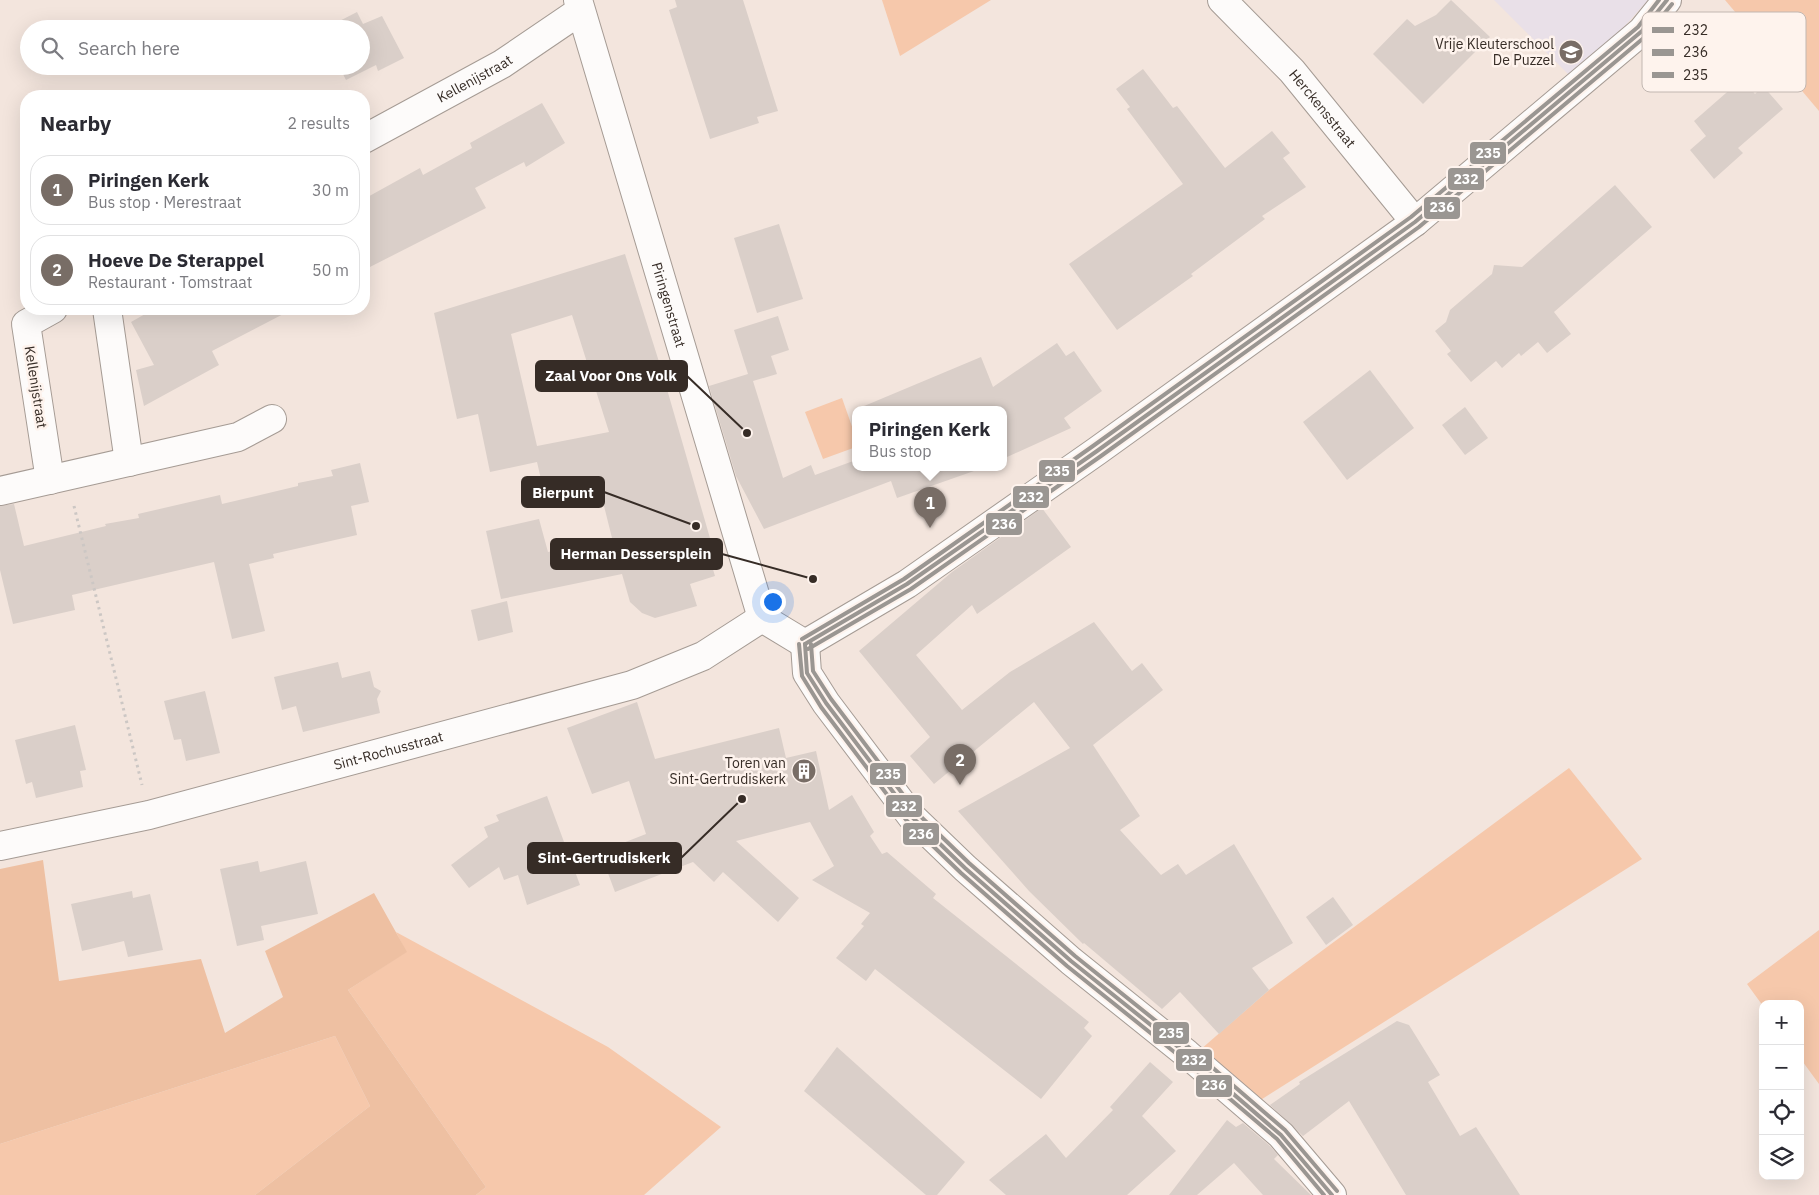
<!DOCTYPE html>
<meta charset="utf-8">
<style>
:root{--surface:#fff;--page:#f2f2f3;--text:#2b2b33;--muted:#7c7c81;--line:#e1e1e2;--accent:#786d66}
body{margin:0;font-family:"IBM Plex Sans",sans-serif;background:var(--page);color:var(--text)}
.controls{position:absolute;right:15px;bottom:15px;display:grid;overflow:hidden;border-radius:10px;box-shadow:0 5px 20px #0002}
.controls button{width:45px;height:45px;display:grid;place-items:center;padding:0;border:0;border-bottom:1px solid var(--line);background:var(--surface);color:var(--text);font:25px sans-serif}
.you{position:absolute;left:772px;top:601px;width:18px;height:18px;margin:-12px;border:4px solid #fff;border-radius:50%;background:#1a73e8;box-shadow:0 0 0 8px #1a73e833}
.badge{display:grid;place-items:center;width:32px;height:32px;border-radius:50%;background:var(--accent);color:#fff;font-size:16px;font-weight:700}
.pin{position:absolute;translate:-50% -41px;filter:drop-shadow(0 1px 2px #0008)}
.pin::after{content:'';position:absolute;top:26px;width:18px;height:15px;background:inherit;clip-path:polygon(0 0,100% 0,50% 100%)}
.popup{position:absolute;left:852px;top:406px;width:155px;height:65px;box-sizing:border-box;display:grid;place-content:center;border-radius:10px;background:var(--surface);filter:drop-shadow(0 1px 4px #0005);font-size:16px;white-space:nowrap;color:var(--muted)}
.popup b{font-size:19px;color:var(--text)}
.popup::after{content:'';position:absolute;left:50%;top:100%;margin-left:-10px;border:10px solid transparent;border-top-color:var(--surface)}
.list{margin:0;padding:0;list-style:none}
h2{display:flex;justify-content:space-between;align-items:center;height:65px;margin:0;padding:0 20px;font-size:21px}
h2 small{font-size:16px;font-weight:400;color:var(--muted)}
.list li{display:grid;grid-template-columns:32px 1fr auto;gap:15px;align-items:center;box-sizing:border-box;height:70px;margin:0 10px 10px;padding:0 10px;border:1px solid var(--line);border-radius:20px}
.list b{display:block;font-size:19px;white-space:nowrap}
.list p{margin:0;font-size:16px;white-space:nowrap;color:var(--muted)}
.list em{font-size:16px;font-style:normal;color:var(--muted)}
.icon{flex:none;width:28px;height:28px;fill:none;stroke:currentColor;stroke-width:2;stroke-linecap:round;stroke-linejoin:round}
.map{position:relative;flex:none;width:1819px;height:1195px;overflow:hidden}
.search{position:absolute;background:var(--surface);box-shadow:0 5px 20px #0002;left:20px;top:20px;width:350px;height:55px;display:flex;align-items:center;gap:12px;box-sizing:border-box;padding:0 18px;border-radius:28px;color:var(--muted);font-size:19px}
.panel{position:absolute;background:var(--surface);box-shadow:0 5px 20px #0002;left:20px;top:90px;width:350px;height:225px;border-radius:20px}
.map>svg:first-child{display:block}
.education{fill:#e9e0e8}
.green{fill:#f6c8ab}
.forest{fill:#eec0a2}
.building{fill:#dacfc9;fill-rule:evenodd}
.lines{fill:none;stroke-linecap:round;stroke-linejoin:round}
.minor-casing{stroke:#a59b94;stroke-width:30}
.path{stroke:#ccc7c4;stroke-width:3;stroke-dasharray:2.5 4;stroke-linecap:butt}
.minor{stroke:#fdfbfa;stroke-width:28}
.bus-1-casing{stroke:#fef3ed;stroke-width:8}
.bus-2-casing{stroke:#fef3ed;stroke-width:8}
.bus-3-casing{stroke:#fef3ed;stroke-width:8}
.bus-1{stroke:#9a9692;stroke-width:4}
.bus-2{stroke:#9a9692;stroke-width:4}
.bus-3{stroke:#9a9692;stroke-width:4}
.labels{text-anchor:middle;stroke-width:5;stroke-linejoin:round;paint-order:stroke}
.poi-label{font-size:14px;fill:#362c26;stroke:#fef3ed;text-anchor:end}
.street-label{font-size:14px;fill:#362c26;stroke:#fef3ed}
.key{fill:#fef3ed;stroke:#c2b7b1;stroke-width:1}
.key-label{font-size:14px;fill:#362c26}
.leader{fill:none;stroke:#362c26;stroke-width:2}
.callout-dot{fill:#362c26;stroke:#fef3ed;stroke-width:2}
.callout{fill:#362c26;stroke:#362c26;stroke-width:2}
.callout-label{font-size:15px;text-anchor:middle;font-weight:bold;fill:#fff}
.line-badge{stroke:#fef3ed;stroke-width:2}
.badge-label{font-size:14px;text-anchor:middle;font-weight:bold;fill:#fff}
</style>
<div class="map">
<svg width="1819" height="1195" viewBox="0 0 1819 1195">
<rect width="100%" height="100%" fill="#f3e5dd"/>
<path class="education" d="M1494,0h154l-24,27 -53,50z"/>
<g class="green">
<path d="M882,0h109l-91,56z"/>
<path d="M1725,0h94v111z"/>
<path d="M842,398l14,40v9l-33,12 -18,-47z"/>
<path d="M1569,768l73,91 -383,242 -59,-51 69,-60z"/>
<path d="M1819,930v154l-19,-26v-54h-37v2l-16,-22z"/>
<path d="M396,932l212,115 113,80 -77,68h-168l10,-8 -138,-197 58,-38z"/>
<path d="M335,1036l35,70 -115,89h-255v-51z"/>
</g>
<path class="forest" d="M43,860l16,121 142,-22 24,74 58,-36 -18,-46 109,-58 33,59 -59,38 138,197 -10,8h-221l115,-89 -35,-70 -335,108v-275z"/>
<g class="building">
<path d="M675,0h68l35,111 -21,6 2,6 -49,16 -41,-129 8,-3z"/>
<path d="M1451,0l39,37 -67,67 -50,-50 34,-35 8,7 21,-11z"/>
<path d="M357,12l6,12 19,-8 22,42 -26,13 -2,-6 -30,15 -7,-14h22v-37h-37z"/>
<path d="M1143,69l30,39 4,-2 48,62 47,-37 18,22 -7,5 23,29 -44,29 3,3 -74,55 2,2 -76,54 -48,-66 114,-80 -56,-75 3,-2 -14,-18z"/>
<path d="M1742,79l13,15 8,-8 20,23 -45,39 5,5 -29,26 -24,-29 16,-14 -12,-15z"/>
<path d="M542,103l23,40 -39,24 -2,-5 -49,26 11,20 -122,62v-71l56,-31 3,7 49,-27 -2,-5z"/>
<path d="M1615,185l37,42 -98,85 17,22 -24,19 -9,-11 -17,14 -2,-3 -17,15 -6,-7 -25,21 -24,-28 4,-3 -16,-20 11,-9 4,-12 42,-36 2,-9 28,2z"/>
<path d="M779,224l24,75 -46,14 -23,-75z"/>
<path d="M625,254l35,111 54,187 -6,1 7,23 -25,8 7,22 -42,12 -13,-5 -12,-11 -8,-28 -121,25 -15,-68 53,-12 9,33 64,-14 -15,-60 -54,10 -6,-26 -47,10 -12,-58 -21,5 -23,-106zM572,315l37,117 -72,14 -26,-112z"/>
<path d="M154,309h139l-81,42 7,14 -75,41 -8,-36 18,-5 -23,-43z"/>
<path d="M778,316l11,34 -18,6 6,18 -24,7 30,97 28,-13 4,10 41,-15v7h117l1,4 -77,27 -6,-17 -127,48 -28,-53 -27,-90 39,-12 -14,-44z"/>
<path d="M1057,343l9,13 8,-5 28,40 -38,27 7,10 -64,29 -3,-7v-41h-147l124,-52 12,30z"/>
<path d="M1370,370l44,58 -67,52 -44,-58z"/>
<path d="M1465,407l23,31 -23,17 -23,-30z"/>
<path d="M360,463l9,39 -18,4 6,29 -84,19 1,4 -25,6 16,67 -33,8 -18,-77 -142,33 3,15 -62,14 -13,-54v-64l14,-2 10,42 82,-20 -1,-2 34,-6 -1,-4 82,-19 2,9 76,-18v-3l35,-7 -2,-6z"/>
<path d="M1042,508l29,39 -94,67 -5,-9 -56,50 46,55 48,-38 84,-50 38,49 10,-8 21,27 -70,55 47,71 -20,14 41,45 17,-11 8,11 48,-31 59,99 -41,25 17,22 -50,44 -39,-42 -18,17 -78,-66 -1,1 -54,-53 -71,-80 112,-63 -36,-46 -100,82 -24,-28 20,-19 -71,-86 93,-79z"/>
<path d="M507,601l6,31 -35,9 -7,-31z"/>
<path d="M338,662l4,16 28,-7 4,16 7,4 -4,8 3,14 -77,19 -7,-26 -14,4 -8,-33z"/>
<path d="M205,691l15,62 -34,8 -5,-22 -7,1 -10,-39z"/>
<path d="M637,702l18,57 124,-31 7,30 30,-7 13,59 23,-15 22,37 -4,4 12,18 5,-2 49,42 -3,4 156,124 -5,6 8,8 -51,63 -166,-130 -9,12 -30,-23 28,-32 -3,-2 9,-11 -58,-33 22,-14 -24,-44 -74,19 63,57 -21,24 -55,-50 -9,10 -21,-20 -78,30 -15,-40 46,-18 -17,-53 -37,13 -25,-66z"/>
<path d="M75,725l11,45 -6,1 3,16 -47,11 -4,-16 -6,2 -11,-44z"/>
<path d="M547,796l33,89 -53,20 -9,-30 -14,5 -5,-13 -30,21 -18,-23 37,-28 -4,-10 15,-6 -3,-6z"/>
<path d="M258,861l2,11 46,-11 12,53 -57,12 3,14 -27,6 -17,-77z"/>
<path d="M132,891l1,7 17,-4 13,56 -35,7 -4,-16 -42,10 -11,-47z"/>
<path d="M1333,897l20,28 -27,20 -20,-28z"/>
<path d="M1397,1021l12,4 31,50 -12,7 32,54 16,-9 44,68h-114l-57,-94 -46,35 -33,-31 30,-21 -1,-2z"/>
<path d="M837,1047l128,115 -28,33h-11l-122,-104z"/>
<path d="M1150,1062l23,20 -31,34 34,35 -49,44h-121l-17,-15 57,-46 20,24 47,-48 -3,-3z"/>
<path d="M1227,1120l9,7 7,-4 27,23 8,9 -4,4 37,36h-48l-29,-32 -37,32h-28z"/>
</g>
<g class="lines">
<defs>
<g id="minor">
<path id="s1" d="M578,0l184,618 43,26"/>
<path id="s2" d="M1222,0l70,71 123,151"/>
<path id="s3" d="M364,139l138,-75 78,-53"/>
<path d="M107,309l22,153"/>
<path d="M50,480l-24,-156 27,-15"/>
<path d="M0,491l238,-54 34,-18"/>
<path d="M805,644l102,-60 190,-133 318,-229 227,-191 25,-31"/>
<path d="M805,644l2,29 19,30 86,114 53,51 106,93 116,93 94,81 51,60"/>
<path id="s4" d="M0,846l149,-31 483,-130 71,-29 59,-38"/>
</g>
</defs>
<use href="#minor" class="minor-casing"/>
<path class="path" d="M74,506l68,279"/>
<use href="#minor" class="minor"/>
<defs>
<g id="bus-1">
<path d="M805,644l102,-60 190,-133 318,-229 227,-191 25,-31"/>
<path d="M805,644l2,29 19,30 86,114 53,51 106,93 116,93 94,81 51,60"/>
</g>
<g id="bus-2">
<path d="M799,644l3,32 19,31 86,114 54,52 106,93 116,93 94,80 47,56"/>
<path d="M808,649l103,-60 190,-133 318,-229 227,-191 26,-32"/>
</g>
<g id="bus-3">
<path d="M802,639l102,-60 189,-133 318,-229 227,-190 21,-27"/>
<path d="M811,644l2,27 18,28 86,114 52,50 106,93 116,93 94,81 52,61"/>
</g>
</defs>
<use href="#bus-1" class="bus-1-casing"/>
<use href="#bus-2" class="bus-2-casing"/>
<use href="#bus-3" class="bus-3-casing"/>
<use href="#bus-1" class="bus-1"/>
<use href="#bus-2" class="bus-2"/>
<use href="#bus-3" class="bus-3"/>
</g>
<defs>
<symbol id="school-disc" viewBox="-11 -11 22 22"><circle r="9.5" fill="#786d66" stroke="#fef3ed"/><path d="M0-5L7-2L0 1L-7-2ZM-4 1L0 2.5L4 1V4Q0 6-4 4Z" fill="#fff"/></symbol>
<symbol id="building-disc" viewBox="-11 -11 22 22"><circle r="9.5" fill="#786d66" stroke="#fef3ed"/><path d="M-4-6H4V6H1V3H-1V6H-4ZM-2.5-4.3h1.7v1.8h-1.7ZM.8-4.3h1.7v1.8H.8ZM-2.5-1h1.7V.8h-1.7ZM.8-1h1.7V.8H.8Z" fill="#fff"/></symbol>
</defs>
<g fill-rule="evenodd">
<use href="#school-disc" x="1557" y="38" width="28" height="28"/>
<use href="#building-disc" x="790" y="757" width="28" height="28"/>
</g>
<g class="labels">
<g class="poi-label">
<text x="1554" y="49">Vrije Kleuterschool<tspan x="1554" dy="16">De Puzzel</tspan></text>
<text x="786" y="768">Toren van<tspan x="786" dy="16">Sint-Gertrudiskerk</tspan></text>
</g>
<g class="street-label">
<text dy="5" stroke="none"><textPath href="#s3" startOffset="126">Kellenijstraat</textPath></text>
<text dy="5" stroke="none"><textPath href="#s2" startOffset="148">Herckensstraat</textPath></text>
<text dy="5" stroke="none"><textPath href="#s1" startOffset="318">Piringenstraat</textPath></text>
<text transform="translate(36 387) rotate(81)" y="5">Kellenijstraat</text>
<text dy="5" stroke="none"><textPath href="#s4" startOffset="400">Sint-Rochusstraat</textPath></text>
</g>
</g>
<rect x="1642" y="12" width="164" height="80" rx="8" class="key"/>
<rect x="1652" y="27" width="22" height="6" fill="#9a9692"/>
<rect x="1652" y="49" width="22" height="7" fill="#9a9692"/>
<rect x="1652" y="72" width="22" height="6" fill="#9a9692"/>
<g class="key-label">
<text x="1683" y="35">232</text>
<text x="1683" y="57">236</text>
<text x="1683" y="80">235</text>
</g>
<path class="leader" d="M747 433L687 376M696 526L604 492M813 579L722 554M742 799L681 858"/>
<g class="callout-dot">
<circle cx="747" cy="433" r="5"/>
<circle cx="696" cy="526" r="5"/>
<circle cx="813" cy="579" r="5"/>
<circle cx="742" cy="799" r="5"/>
</g>
<g class="callout">
<rect x="536" y="361" width="151" height="30" rx="5"/>
<rect x="522" y="477" width="82" height="30" rx="5"/>
<rect x="551" y="539" width="171" height="30" rx="5"/>
<rect x="528" y="843" width="153" height="30" rx="5"/>
</g>
<g class="callout-label">
<text x="611" y="381">Zaal Voor Ons Volk</text>
<text x="563" y="498">Bierpunt</text>
<text x="636" y="559">Herman Dessersplein</text>
<text x="604" y="863">Sint-Gertrudiskerk</text>
</g>
<g class="line-badge">
<rect x="1469" y="141" width="38" height="24" rx="5" fill="#9a9692"/>
<rect x="1447" y="167" width="38" height="24" rx="5" fill="#9a9692"/>
<rect x="1423" y="196" width="38" height="24" rx="5" fill="#9a9692"/>
<rect x="1038" y="459" width="38" height="24" rx="5" fill="#9a9692"/>
<rect x="1012" y="485" width="38" height="24" rx="5" fill="#9a9692"/>
<rect x="985" y="512" width="38" height="24" rx="5" fill="#9a9692"/>
<rect x="869" y="762" width="38" height="24" rx="5" fill="#9a9692"/>
<rect x="885" y="794" width="38" height="24" rx="5" fill="#9a9692"/>
<rect x="902" y="822" width="38" height="24" rx="5" fill="#9a9692"/>
<rect x="1152" y="1021" width="38" height="24" rx="5" fill="#9a9692"/>
<rect x="1175" y="1048" width="38" height="24" rx="5" fill="#9a9692"/>
<rect x="1195" y="1074" width="38" height="24" rx="5" fill="#9a9692"/>
</g>
<g class="badge-label">
<text x="1488" y="158">235</text>
<text x="1466" y="184">232</text>
<text x="1442" y="212">236</text>
<text x="1057" y="476">235</text>
<text x="1031" y="502">232</text>
<text x="1004" y="529">236</text>
<text x="888" y="779">235</text>
<text x="904" y="811">232</text>
<text x="921" y="839">236</text>
<text x="1171" y="1038">235</text>
<text x="1194" y="1065">232</text>
<text x="1214" y="1090">236</text>
</g>
</svg>
<div class="controls">
<button>+</button>
<button>−</button>
<button><svg class="icon" aria-label="locate" viewBox="0 0 24 24"><circle cx="12" cy="12" r="6"/><path d="M12 2v4M12 18v4M2 12h4M18 12h4"/></svg></button>
<button><svg class="icon" aria-label="layers" viewBox="0 0 24 24"><path d="M12 4l9 5-9 5-9-5zM3 14l9 5 9-5"/></svg></button>
</div>
<div class="you"></div>
<div class="pin badge" style="left:930px;top:528px">1</div>
<div class="popup"><b>Piringen Kerk</b>Bus stop</div>
<div class="pin badge" style="left:960px;top:785px">2</div>
<div class="search"><svg class="icon" aria-label="search" viewBox="0 0 24 24"><circle cx="10" cy="10" r="6"/><path d="M15 15l6 6"/></svg>Search here</div>
<section class="panel">
<h2>Nearby<small>2 results</small></h2>
<ul class="list">
<li><span class="badge">1</span><div><b>Piringen Kerk</b><p>Bus stop · Merestraat</p></div><em>30 m</em></li>
<li><span class="badge">2</span><div><b>Hoeve De Sterappel</b><p>Restaurant · Tomstraat</p></div><em>50 m</em></li>
</ul>
</section>
</div>
